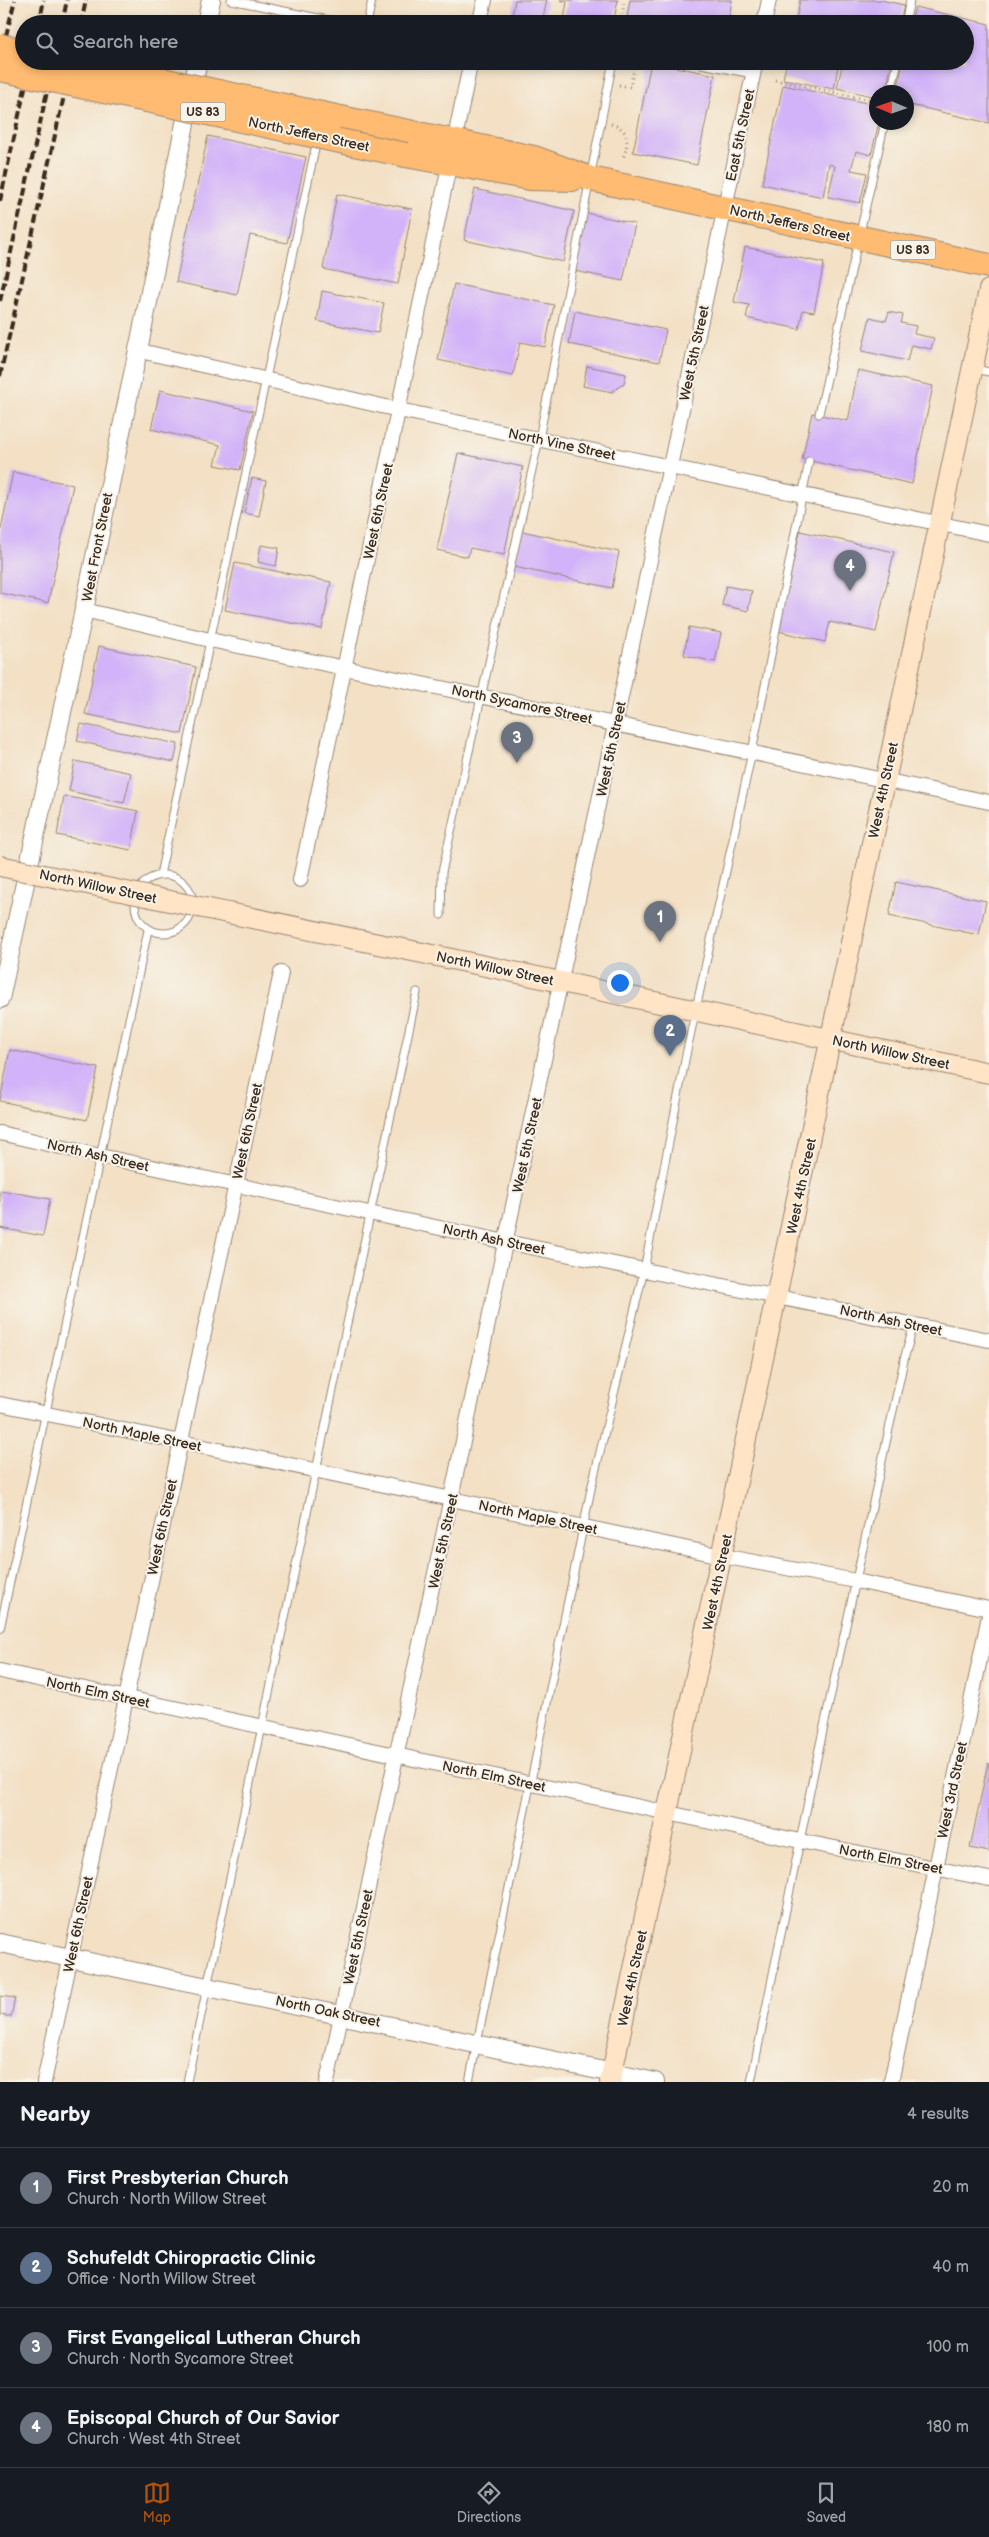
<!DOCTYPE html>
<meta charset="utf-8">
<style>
:root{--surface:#171b24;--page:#242831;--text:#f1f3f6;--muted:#9ea1a6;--line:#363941;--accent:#b45309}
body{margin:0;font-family:"Balsamiq Sans",sans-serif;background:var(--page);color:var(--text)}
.compass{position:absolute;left:869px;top:85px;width:45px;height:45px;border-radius:50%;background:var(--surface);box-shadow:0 2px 8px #0003;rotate:272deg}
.you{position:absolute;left:619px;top:982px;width:18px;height:18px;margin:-12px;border:4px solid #fff;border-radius:50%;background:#1a73e8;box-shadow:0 0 0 8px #1a73e833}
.badge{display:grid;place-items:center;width:32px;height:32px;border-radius:50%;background:var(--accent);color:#fff;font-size:16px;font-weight:700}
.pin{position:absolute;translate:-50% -41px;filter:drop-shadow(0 1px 2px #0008)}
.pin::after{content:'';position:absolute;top:26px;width:18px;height:15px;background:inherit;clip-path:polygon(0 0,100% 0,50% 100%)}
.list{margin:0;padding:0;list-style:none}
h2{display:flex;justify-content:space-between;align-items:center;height:65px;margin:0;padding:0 20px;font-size:21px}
h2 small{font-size:16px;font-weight:400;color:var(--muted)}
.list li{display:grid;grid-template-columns:32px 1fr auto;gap:15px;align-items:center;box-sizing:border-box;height:80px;padding:0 20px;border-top:1px solid var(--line)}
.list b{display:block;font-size:19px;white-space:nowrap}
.list p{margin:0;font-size:16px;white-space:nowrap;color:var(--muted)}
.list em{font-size:16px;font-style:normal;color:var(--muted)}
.icon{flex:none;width:28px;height:28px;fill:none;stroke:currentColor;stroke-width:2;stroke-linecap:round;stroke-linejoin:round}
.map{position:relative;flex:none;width:989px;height:2082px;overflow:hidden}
.search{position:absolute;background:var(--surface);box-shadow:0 2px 8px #0003;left:15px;right:15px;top:15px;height:55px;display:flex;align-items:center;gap:12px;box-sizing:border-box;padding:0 18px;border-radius:28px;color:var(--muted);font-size:19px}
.sheet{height:385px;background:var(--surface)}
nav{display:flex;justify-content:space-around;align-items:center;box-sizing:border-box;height:70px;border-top:1px solid var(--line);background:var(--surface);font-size:14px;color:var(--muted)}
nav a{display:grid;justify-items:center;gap:2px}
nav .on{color:var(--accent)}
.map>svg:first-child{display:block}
.building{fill:#d2b2f9}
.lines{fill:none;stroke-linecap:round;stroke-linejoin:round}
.service-casing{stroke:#978572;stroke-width:9}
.minor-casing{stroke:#978572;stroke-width:16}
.tertiary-casing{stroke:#978572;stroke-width:20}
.secondary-casing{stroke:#978572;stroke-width:22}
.trunk-casing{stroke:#978572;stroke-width:26}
.path{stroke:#978572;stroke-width:3;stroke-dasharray:1 4;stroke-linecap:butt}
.service{stroke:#fff;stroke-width:7}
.minor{stroke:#fff;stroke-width:14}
.tertiary{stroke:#fff;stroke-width:18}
.secondary{stroke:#ffe4c6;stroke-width:20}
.trunk{stroke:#ffbb71;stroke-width:24}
.rail{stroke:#3b2a1e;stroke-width:4;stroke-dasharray:8 4;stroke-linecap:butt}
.secondary-bridge-casing{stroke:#978572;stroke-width:22;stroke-linecap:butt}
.trunk-bridge-casing{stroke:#978572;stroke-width:26;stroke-linecap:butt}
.secondary-bridge{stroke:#ffe4c6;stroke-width:20}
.trunk-bridge{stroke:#ffbb71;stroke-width:24}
.labels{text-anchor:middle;stroke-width:4;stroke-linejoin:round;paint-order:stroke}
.shield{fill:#f7f3e8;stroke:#73665b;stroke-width:1}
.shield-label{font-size:12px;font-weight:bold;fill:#3b2a1e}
.street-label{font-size:14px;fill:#3b2a1e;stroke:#f7f3e8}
</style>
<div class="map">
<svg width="989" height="2082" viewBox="0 0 989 2082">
<rect width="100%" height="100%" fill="#f7f3e8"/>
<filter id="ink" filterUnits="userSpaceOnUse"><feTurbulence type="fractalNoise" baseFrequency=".02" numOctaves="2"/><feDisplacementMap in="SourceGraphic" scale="10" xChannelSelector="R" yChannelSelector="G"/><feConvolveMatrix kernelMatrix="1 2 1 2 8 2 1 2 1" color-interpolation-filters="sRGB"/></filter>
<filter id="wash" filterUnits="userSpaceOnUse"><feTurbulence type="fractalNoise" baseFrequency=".0096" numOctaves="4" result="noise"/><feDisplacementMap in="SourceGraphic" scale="20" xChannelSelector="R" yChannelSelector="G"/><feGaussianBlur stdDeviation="1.12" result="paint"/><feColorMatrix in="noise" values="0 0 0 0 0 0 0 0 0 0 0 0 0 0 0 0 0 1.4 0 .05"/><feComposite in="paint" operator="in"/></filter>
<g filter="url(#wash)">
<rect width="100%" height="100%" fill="#f3e0c5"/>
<g id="blocks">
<g class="building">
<path d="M515,0h32l-5,22 -30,-6z"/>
<path d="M560,0h58l-5,24h-50l4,-22z"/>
<path d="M630,0h102l-4,24h-102z"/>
<path d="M800,0h81l23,5 -4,19h-105z"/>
<path d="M915,7l74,17v99l-83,-19v-12h-9l6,-31h62v-37h-54z"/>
<path d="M787,61h52l-5,28 -51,-10z"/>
<path d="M843,61h49l-6,31h-10v5l-39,-9z"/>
<path d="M651,62l64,13 -18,90 -64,-13z"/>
<path d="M783,85l93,20v17h3l-8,33 -15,-4 -5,19 16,3 -7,30 -32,-6 7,-31 -6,-2 -6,33 -61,-13z"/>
<path d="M208,136l98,21 -19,86 -37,-8 -13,60 -61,-13z"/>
<path d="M475,189l99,22 -11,51 -99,-22z"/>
<path d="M337,194l75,15 -14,75 -75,-15z"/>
<path d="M587,213l48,11 -12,57 -48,-10z"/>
<path d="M745,247l79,16 -10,49 -11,-2 -4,19 -53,-11 3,-13 -15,-3z"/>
<path d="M454,284l100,21 -9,42 -25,-5 -7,34 -75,-16z"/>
<path d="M322,291l62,12 -6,30 -61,-12z"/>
<path d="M575,311l91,19 -7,32 -90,-18z"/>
<path d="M889,312l14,3 -2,8 15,3 -2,8 20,4 -3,11 -20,-4 -4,16 -45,-10 8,-34 16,4z"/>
<path d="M587,366l39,8 -2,9 -12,9 -29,-6z"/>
<path d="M858,370l75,16 -21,98 -110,-25 10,-46 36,8z"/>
<path d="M160,390l93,21 -13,59 -25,-5 5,-20 -69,-16z"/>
<path d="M458,453l65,14 -19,88 -34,-7 -2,9 -31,-7z"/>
<path d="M13,472l60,13 -25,118 -48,-10v-59z"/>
<path d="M252,478l14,3 -7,35 -15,-3z"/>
<path d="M522,531l97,21 -7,36 -98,-21z"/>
<path d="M800,531l94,21 -18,80 -46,-10 -5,20 -47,-11z"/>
<path d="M261,545l18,3 -3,18 -18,-4z"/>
<path d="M235,563l96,19 -9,47 -97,-19z"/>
<path d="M726,586l26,5 -4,20 -26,-6z"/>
<path d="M689,627l32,6 -6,29 -31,-7z"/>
<path d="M99,646l97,21 -14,67 -97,-20z"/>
<path d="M81,724l97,20 -4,18 -97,-21z"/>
<path d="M75,761l56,12 -7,30 -55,-12z"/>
<path d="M64,796l74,15 -7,39 -74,-15z"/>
<path d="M896,882l90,19 -7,34 -90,-19z"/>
<path d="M10,1050l88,18 -11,52 -87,-19z"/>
<path d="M0,1190l50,9 -7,37 -43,-8z"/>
<path d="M988,1763h1v89l-19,-4z"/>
<path d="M0,1996l15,2 -4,19 -11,-2z"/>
</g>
</g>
</g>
<g filter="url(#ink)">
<use href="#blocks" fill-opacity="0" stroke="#978572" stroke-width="1"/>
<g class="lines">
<defs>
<g id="service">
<path d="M231,0l117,24"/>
<path d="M367,24l5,-24"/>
<path d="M905,24l5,-24"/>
<path d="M686,61l67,13"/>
<path d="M891,92l7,-31"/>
<path d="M975,369l14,3"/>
<path d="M819,414l66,-292"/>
<circle cx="164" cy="904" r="29"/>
<path d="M160,875l155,-726"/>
<path d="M441,915l1,-43 97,-433 74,-378"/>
<path d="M0,1629l148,-699"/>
<path d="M187,2082l230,-1090"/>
<path d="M469,2082l122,-593 53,-219 43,-220 65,-298 57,-291"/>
<path d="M751,2082l63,-310 91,-416 9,-32"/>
</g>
<g id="minor">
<path d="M479,24l6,-24"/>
<path d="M764,24l5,-24"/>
<path d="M136,350l263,60 590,124"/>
<path d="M84,610l126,30 779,162"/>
<path d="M300,880l171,-819"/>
<path d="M0,1133l100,23 406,86 483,98"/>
<path d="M0,1404l722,152 134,25 133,28"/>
<path d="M0,1671l800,170 189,38"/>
<path d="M44,2082l237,-1109"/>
<path d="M327,2082l429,-2021"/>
<path d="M891,2082l98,-466"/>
</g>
<g id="tertiary">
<path d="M206,24l5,-24"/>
<path d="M0,999l84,-389 114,-549"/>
<path d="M0,1943l655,139"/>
</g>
<g id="secondary">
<path d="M495,968l494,105"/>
<path d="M610,2082l379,-1792"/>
</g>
<g id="trunk">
<path d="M336,117l198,41 57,21 398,87"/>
<path d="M406,155l124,23 42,1"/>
</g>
</defs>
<use href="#service" class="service-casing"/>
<use href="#minor" class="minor-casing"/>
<use href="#tertiary" class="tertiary-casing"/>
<use href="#secondary" class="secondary-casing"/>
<use href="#trunk" class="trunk-casing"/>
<g class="path">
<path d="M506,23l3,1"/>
<path d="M620,24l5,-24"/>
<path d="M775,80l101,21"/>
<path d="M619,85l11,2 6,-26"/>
<path d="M611,124c19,5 18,19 12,34"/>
</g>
<use href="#service" class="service"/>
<use href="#minor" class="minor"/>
<use href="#tertiary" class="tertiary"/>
<use href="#secondary" class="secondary"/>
<use href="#trunk" class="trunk"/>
<g class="rail">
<path d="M39,24l5,-24"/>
<path d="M62,24l5,-24"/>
<path d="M81,24l5,-24"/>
<path d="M0,59l15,-59"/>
<path d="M0,201l31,-140"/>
<path d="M0,301l54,-240"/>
<path d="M0,376l72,-315"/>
</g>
<defs>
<path id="secondary-bridge" d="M0,866l495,102"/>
<g id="trunk-bridge">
<path d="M0,46l24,5"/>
<path d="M73,61l263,56"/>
<path d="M0,69l406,86"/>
</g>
</defs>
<use href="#secondary-bridge" class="secondary-bridge-casing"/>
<use href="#trunk-bridge" class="trunk-bridge-casing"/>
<use href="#secondary-bridge" class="secondary-bridge"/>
<use href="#trunk-bridge" class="trunk-bridge"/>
</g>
</g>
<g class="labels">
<g class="shield">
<rect x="180.5" y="102.5" width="45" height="19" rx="4"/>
<rect x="890.5" y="240.5" width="45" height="19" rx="4"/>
</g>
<g class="shield-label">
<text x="203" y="116">US 83</text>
<text x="913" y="254">US 83</text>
</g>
<g class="street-label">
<text transform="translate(309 134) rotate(12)" y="5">North Jeffers Street</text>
<text transform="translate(740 135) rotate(-78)" y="5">East 5th Street</text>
<text transform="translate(790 223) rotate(13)" y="5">North Jeffers Street</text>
<text transform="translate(694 353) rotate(-78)" y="5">West 5th Street</text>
<text transform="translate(562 444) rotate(12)" y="5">North Vine Street</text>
<text transform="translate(378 511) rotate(-78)" y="5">West 6th Street</text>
<text transform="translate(97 547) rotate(-79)" y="5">West Front Street</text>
<text transform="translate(522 704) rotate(12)" y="5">North Sycamore Street</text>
<text transform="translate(611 749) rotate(-78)" y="5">West 5th Street</text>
<text transform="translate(883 790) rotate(-78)" y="5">West 4th Street</text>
<text transform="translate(98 886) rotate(12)" y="5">North Willow Street</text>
<text transform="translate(495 968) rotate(12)" y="5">North Willow Street</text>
<text transform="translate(891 1052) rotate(12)" y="5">North Willow Street</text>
<text transform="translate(247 1131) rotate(-78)" y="5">West 6th Street</text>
<text transform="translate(527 1145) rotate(-78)" y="5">West 5th Street</text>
<text transform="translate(98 1155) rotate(13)" y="5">North Ash Street</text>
<text transform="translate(801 1186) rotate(-78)" y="5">West 4th Street</text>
<text transform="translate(494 1239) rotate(12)" y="5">North Ash Street</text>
<text transform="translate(891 1320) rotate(12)" y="5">North Ash Street</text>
<text transform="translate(142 1434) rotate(12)" y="5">North Maple Street</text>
<text transform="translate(538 1517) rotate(12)" y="5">North Maple Street</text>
<text transform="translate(162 1527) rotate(-78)" y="5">West 6th Street</text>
<text transform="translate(443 1541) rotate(-78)" y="5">West 5th Street</text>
<text transform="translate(717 1582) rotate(-78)" y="5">West 4th Street</text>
<text transform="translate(98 1692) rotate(12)" y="5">North Elm Street</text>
<text transform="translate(494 1776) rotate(12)" y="5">North Elm Street</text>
<text transform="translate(952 1790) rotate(-78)" y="5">West 3rd Street</text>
<text transform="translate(891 1859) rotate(11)" y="5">North Elm Street</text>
<text transform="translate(78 1924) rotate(-78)" y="5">West 6th Street</text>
<text transform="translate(358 1937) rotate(-78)" y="5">West 5th Street</text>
<text transform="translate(632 1978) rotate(-78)" y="5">West 4th Street</text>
<text transform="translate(328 2011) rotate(12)" y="5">North Oak Street</text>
</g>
</g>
</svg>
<svg class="compass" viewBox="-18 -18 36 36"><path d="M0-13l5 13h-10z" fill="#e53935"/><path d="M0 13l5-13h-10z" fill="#9ea1a6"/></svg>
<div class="you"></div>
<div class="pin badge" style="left:660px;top:942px;background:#6b7280">1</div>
<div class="pin badge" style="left:670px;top:1056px;background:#5c6f8a">2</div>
<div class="pin badge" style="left:517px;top:763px;background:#6b7280">3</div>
<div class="pin badge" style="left:850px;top:591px;background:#6b7280">4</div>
<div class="search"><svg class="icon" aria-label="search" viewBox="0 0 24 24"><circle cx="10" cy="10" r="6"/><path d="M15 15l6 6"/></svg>Search here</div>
</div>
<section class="sheet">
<h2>Nearby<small>4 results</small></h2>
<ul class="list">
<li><span class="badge" style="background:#6b7280">1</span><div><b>First Presbyterian Church</b><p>Church · North Willow Street</p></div><em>20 m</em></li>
<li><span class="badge" style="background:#5c6f8a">2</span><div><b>Schufeldt Chiropractic Clinic</b><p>Office · North Willow Street</p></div><em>40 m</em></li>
<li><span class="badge" style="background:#6b7280">3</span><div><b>First Evangelical Lutheran Church</b><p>Church · North Sycamore Street</p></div><em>100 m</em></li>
<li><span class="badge" style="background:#6b7280">4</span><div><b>Episcopal Church of Our Savior</b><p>Church · West 4th Street</p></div><em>180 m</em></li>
</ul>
</section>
<nav>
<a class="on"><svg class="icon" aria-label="map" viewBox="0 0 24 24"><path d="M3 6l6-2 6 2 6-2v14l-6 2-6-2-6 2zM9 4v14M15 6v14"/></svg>Map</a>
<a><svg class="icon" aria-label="directions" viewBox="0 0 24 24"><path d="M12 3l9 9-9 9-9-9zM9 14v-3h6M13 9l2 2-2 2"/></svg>Directions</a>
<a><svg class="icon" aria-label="saved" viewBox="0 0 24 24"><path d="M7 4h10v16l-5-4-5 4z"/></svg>Saved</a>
</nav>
